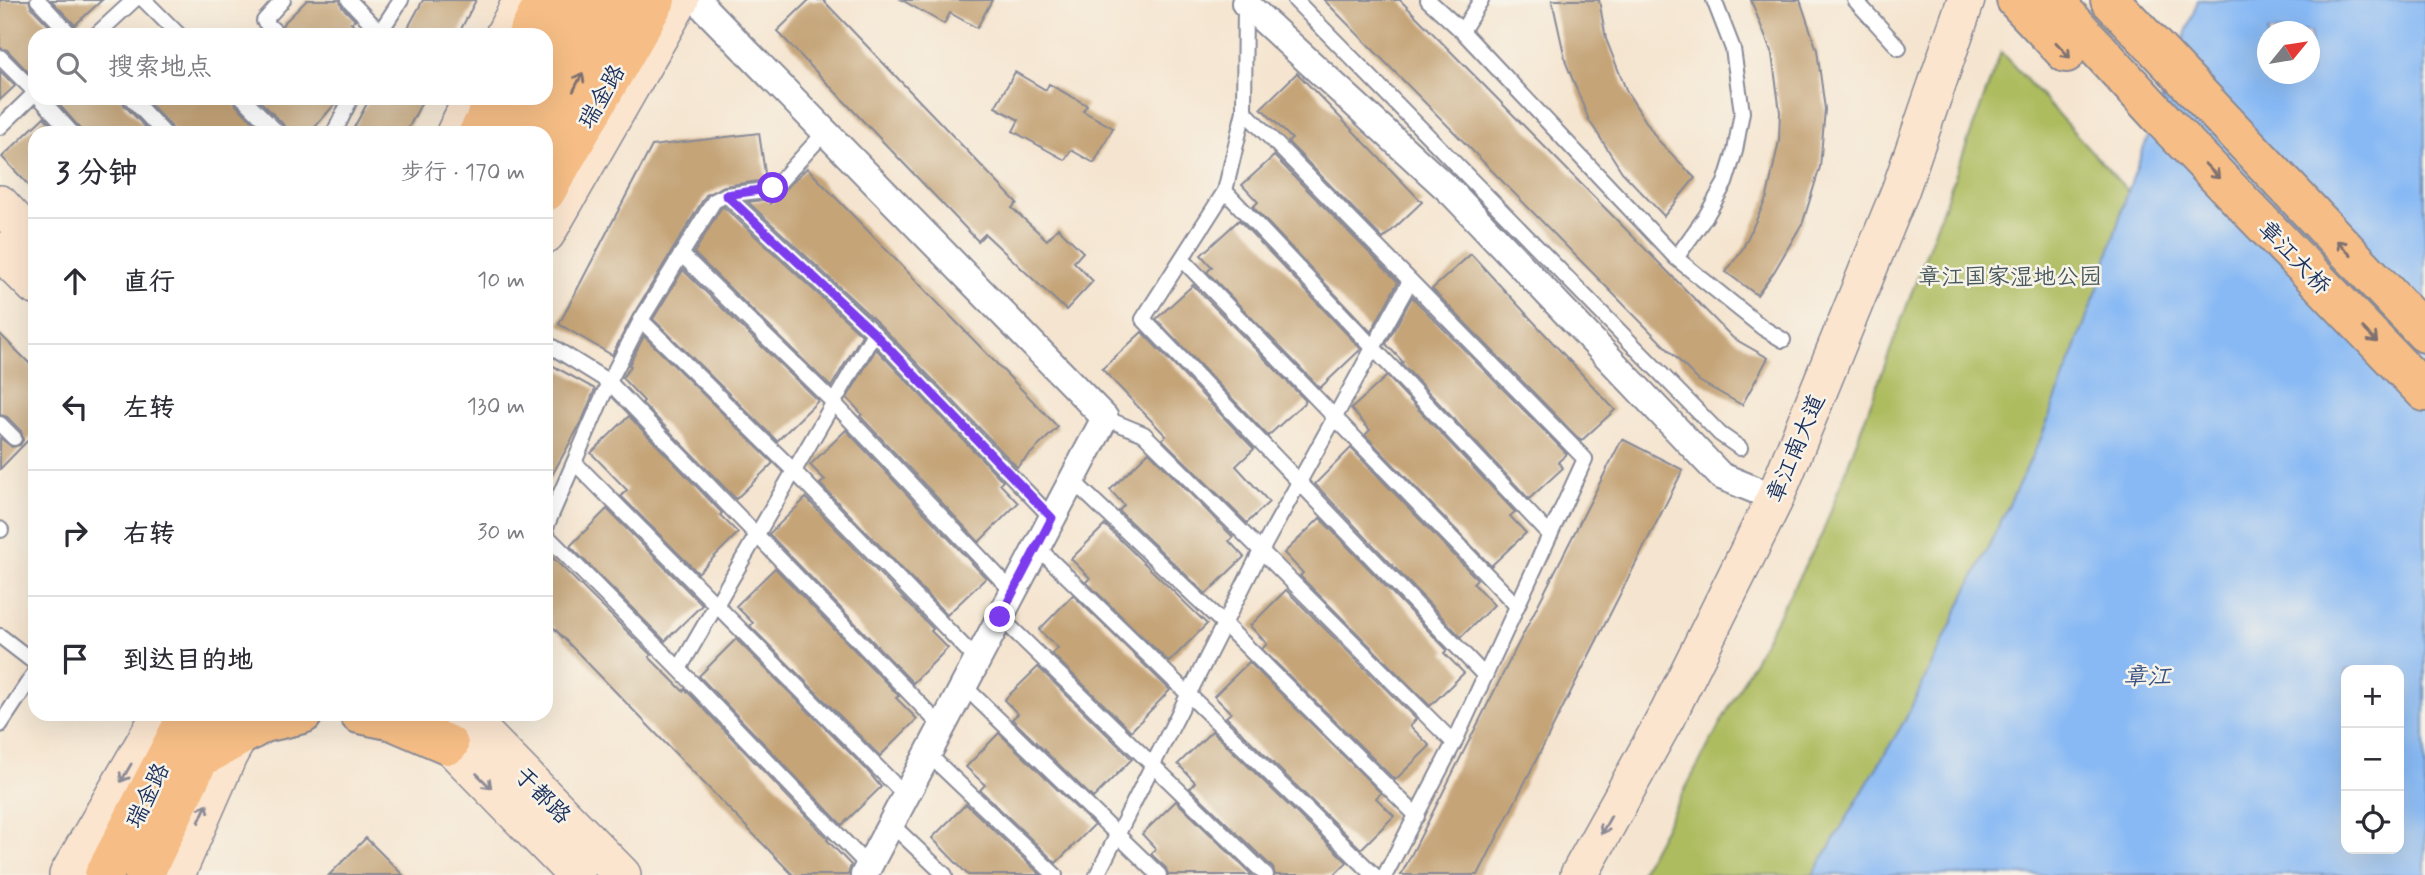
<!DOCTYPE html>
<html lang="zh">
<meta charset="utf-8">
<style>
:root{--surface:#fff;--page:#f2f2f3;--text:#2b2b33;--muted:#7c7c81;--line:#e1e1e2}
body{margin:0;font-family:Mynerve,"LXGW WenKai TC",sans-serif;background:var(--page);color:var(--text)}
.controls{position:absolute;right:21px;bottom:21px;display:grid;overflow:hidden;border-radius:14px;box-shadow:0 7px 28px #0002}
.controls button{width:63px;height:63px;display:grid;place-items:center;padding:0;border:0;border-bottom:2px solid var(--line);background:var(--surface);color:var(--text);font:35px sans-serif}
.compass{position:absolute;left:2257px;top:21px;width:63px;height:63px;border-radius:50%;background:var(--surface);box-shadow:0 7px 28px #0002;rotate:60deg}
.stop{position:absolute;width:21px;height:21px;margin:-16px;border:5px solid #7c3aed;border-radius:50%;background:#fff}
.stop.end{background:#7c3aed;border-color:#fff;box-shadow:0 2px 7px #0008}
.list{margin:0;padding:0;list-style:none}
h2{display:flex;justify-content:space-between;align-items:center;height:91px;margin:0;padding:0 28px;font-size:30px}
h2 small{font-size:23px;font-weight:400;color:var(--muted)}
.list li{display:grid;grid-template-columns:46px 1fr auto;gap:21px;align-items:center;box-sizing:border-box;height:126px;padding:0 28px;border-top:2px solid var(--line)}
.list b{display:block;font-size:26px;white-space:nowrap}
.list em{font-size:23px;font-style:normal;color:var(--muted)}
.icon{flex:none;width:38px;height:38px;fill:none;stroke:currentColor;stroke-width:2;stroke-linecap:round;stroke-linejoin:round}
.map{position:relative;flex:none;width:2425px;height:875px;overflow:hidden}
.search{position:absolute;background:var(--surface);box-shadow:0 7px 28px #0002;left:28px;top:28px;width:525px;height:77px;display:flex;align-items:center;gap:18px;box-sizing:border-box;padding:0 24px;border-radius:21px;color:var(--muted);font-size:26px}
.panel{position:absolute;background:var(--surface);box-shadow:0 7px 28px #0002;left:28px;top:126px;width:525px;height:595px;border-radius:21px}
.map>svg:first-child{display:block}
.green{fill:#adbc5f;stroke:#64765e;stroke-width:2}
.water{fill:#88b9f4;stroke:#5274a9;stroke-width:2;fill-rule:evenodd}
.building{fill:#c5a478}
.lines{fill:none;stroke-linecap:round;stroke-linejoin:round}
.lane-casing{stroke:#888a97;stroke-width:18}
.street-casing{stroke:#888a97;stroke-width:30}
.secondary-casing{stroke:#888a97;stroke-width:40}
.primary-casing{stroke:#888a97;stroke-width:42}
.highway-casing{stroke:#888a97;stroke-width:42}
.lane{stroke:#fff;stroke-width:14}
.street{stroke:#fff;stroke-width:26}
.secondary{stroke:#fbe5cf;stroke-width:37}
.primary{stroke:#f6be86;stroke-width:38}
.highway{stroke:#f6be86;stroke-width:38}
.oneway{stroke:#7e6f70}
.oneway2{stroke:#8b8a96}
.route{stroke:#7c3aed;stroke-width:9}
.labels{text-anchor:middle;stroke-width:5;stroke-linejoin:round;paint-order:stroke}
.street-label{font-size:23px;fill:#1b2f5e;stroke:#f7f3e8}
.park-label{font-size:23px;fill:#47595e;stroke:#f7f3e8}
.water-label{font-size:24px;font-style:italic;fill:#365284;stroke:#f7f3e8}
</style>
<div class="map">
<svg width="2425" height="875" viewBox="0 0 2425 875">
<rect width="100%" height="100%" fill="#f7f3e8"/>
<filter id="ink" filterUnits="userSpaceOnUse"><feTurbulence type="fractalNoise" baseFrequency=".0143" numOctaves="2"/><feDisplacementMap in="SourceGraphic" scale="14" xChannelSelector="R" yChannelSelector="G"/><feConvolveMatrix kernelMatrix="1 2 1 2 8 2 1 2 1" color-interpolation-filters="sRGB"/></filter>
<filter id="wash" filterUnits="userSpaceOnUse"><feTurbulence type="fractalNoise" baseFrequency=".00686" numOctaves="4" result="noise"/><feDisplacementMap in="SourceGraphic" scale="28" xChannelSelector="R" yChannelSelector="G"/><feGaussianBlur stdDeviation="1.57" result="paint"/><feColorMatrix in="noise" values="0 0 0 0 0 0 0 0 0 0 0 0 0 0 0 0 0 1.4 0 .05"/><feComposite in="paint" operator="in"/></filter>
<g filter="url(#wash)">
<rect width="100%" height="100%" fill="#f5e5d0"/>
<path class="green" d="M2001,52l127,139 -30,97 -57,150 -136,282 -92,155h-174l183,-341z"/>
<path class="water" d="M2198,0h227v875h-612l92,-155 136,-282 57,-150 30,-97zM2268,32h42v42h-42zM2346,670h53v179h-53z"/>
<g id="blocks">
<g class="building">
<path d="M0,0h29l2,7 27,28h-23v32l-6,6 -22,-23 -7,-2z"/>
<path d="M51,0h51l-27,25z"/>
<path d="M307,0h33l2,7 13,13 -4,3 11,12h-74l-6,-10z"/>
<path d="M423,0h53l-18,35h-54z"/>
<path d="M809,0h14l194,203 -5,5 35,32 11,-12 25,24 -9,10 19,19 -27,29 -81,-76 -7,7 -201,-210z"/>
<path d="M902,0h90l-15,28 -27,-15 -6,11z"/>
<path d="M1324,0h76l333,338 35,20 -26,47 -43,-24z"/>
<path d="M1552,0h47l7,39 21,53 30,47 38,39 -31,38 -42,-44 -33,-52 -23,-57z"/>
<path d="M1751,0h49l17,50 8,59 -5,58 -17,55 -29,50 -17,23 -31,-23 17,-24 24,-51 12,-56 1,-29 -8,-58z"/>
<path d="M0,71l15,15 -15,14z"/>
<path d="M1015,72l31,18 3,-6 38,21 -4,6 30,17 -19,35 -23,-13 -6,10 -52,-29 6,-11 -24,-13z"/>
<path d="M1297,73l125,129 -39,37 -95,-97 4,-3 -31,-31z"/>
<path d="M53,98h69l2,7 27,28h-70l-2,-6z"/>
<path d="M144,98h90l2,7 28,28h-91l-2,-7z"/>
<path d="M257,98h83l-30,35h-23l-2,-7z"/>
<path d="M370,98h54l-18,35h-55z"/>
<path d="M44,117l15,16h-24v59l-33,-35z"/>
<path d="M759,133l7,47 -42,6 -18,9 -73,120 -21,40 -53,-31 93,-178z"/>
<path d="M1274,156l124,126 -27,50 -118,-125 5,-5 -16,-17z"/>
<path d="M807,168l251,259 -41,40 -136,-141 -133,-124 21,-3 1,5z"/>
<path d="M724,207l138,128 -31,52 -137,-134 27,-45z"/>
<path d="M1239,220l122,129 -41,39 -113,-116 5,-5 -11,-12z"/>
<path d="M1471,254l144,156 -34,31 -149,-152z"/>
<path d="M683,270l135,131 -41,40 -124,-122z"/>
<path d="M1193,285l113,116 -38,35 -112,-117z"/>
<path d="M1412,297l155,157 -9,8 5,6 -34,31 -128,-136 2,-1 -17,-18z"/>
<path d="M1142,332l112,117 -18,17 33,36 -22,21 -85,-84 4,-3 -64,-67z"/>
<path d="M0,334l35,35v64l-35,36v-31l12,9 8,-2 3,-5 -2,-9 -14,-14 -7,-2z"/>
<path d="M644,336l129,127 -37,36 -94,-96 2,-2 -22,-23 9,-12 -2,-1z"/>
<path d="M876,349l127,132 -3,3 18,19 -39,39 -119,-126 2,-2 -15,-16z"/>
<path d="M546,362l49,27 -13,32 -36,65z"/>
<path d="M1387,376l128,136 -5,4 16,17 -35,33 -126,-131 5,-5 -19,-21z"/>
<path d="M629,416l93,97 -2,2 18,18 -40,40 -77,-77 6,-6 -36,-37z"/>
<path d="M846,430l140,148 -39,37 -127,-131 5,-4 -15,-15z"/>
<path d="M1622,439l61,31 -205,405h-77z"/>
<path d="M1351,448l126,131 -4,4 21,22 -33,32 -146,-153z"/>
<path d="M1149,452l84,85 -4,4 15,16 -38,37 -87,-83 5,-6 -14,-15z"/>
<path d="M806,498l127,131 -2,2 17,17 -35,35 -144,-149z"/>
<path d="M607,509l95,96 -37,36 -95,-95z"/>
<path d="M1320,518l127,132 -3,3 20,20 -34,33 -130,-130 3,-3 -19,-20z"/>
<path d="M1105,525l102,99 -38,38 -83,-80 4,-4 -19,-19z"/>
<path d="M546,551l105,104 -2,2 34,34 2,-2 143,150 -1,1 24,25 -3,10h-55l-247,-255z"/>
<path d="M775,568l124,128 -3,2 21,21 -37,37 -130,-130 3,-3 -17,-17z"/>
<path d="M1286,590l130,129 -6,7 20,20 -35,34 -133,-131 5,-5 -17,-18z"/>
<path d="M1073,595l97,95 -39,41 -79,-77 6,-6 -19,-18z"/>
<path d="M736,639l130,130 15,18 -39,38 -143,-149z"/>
<path d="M1249,662l132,131 -5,5 18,18 -33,33 -135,-132 5,-4 -17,-17z"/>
<path d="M1038,667l94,92 -39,39 -81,-79 6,-5 -14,-14z"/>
<path d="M1212,731l135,131 -13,13h-59l-2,-7 -83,-80 5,-6 -17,-18z"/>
<path d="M999,733l95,92 -38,38 -76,-73 5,-5 -19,-18z"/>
<path d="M1176,801l76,74h-84l-2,-7 -15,-14 5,-5 -14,-15z"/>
<path d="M966,804l75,71h-73l-36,-37z"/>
<path d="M366,838l37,37h-74z"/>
</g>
</g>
</g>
<g filter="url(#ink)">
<use href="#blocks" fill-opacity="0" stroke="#888a97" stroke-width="2"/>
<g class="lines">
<defs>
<g id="lane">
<path d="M38,0l33,35"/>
<path d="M144,0l35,35"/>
<path d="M349,0l31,32"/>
<path d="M1295,0l425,434 20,14"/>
<path d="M1428,0l34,31 214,227 87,70 20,12"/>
<path d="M1855,0l44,48"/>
<path d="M1245,3l-1,108 -19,80 -82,128 342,357"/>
<path d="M1462,31l19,-31"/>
<path d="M96,35l38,-35"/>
<path d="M279,35l-15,-14 19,-21"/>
<path d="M378,35l23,-35"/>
<path d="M0,57l35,35"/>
<path d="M40,98l32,35"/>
<path d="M131,98l33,35"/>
<path d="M243,98l35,35"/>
<path d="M1244,111l341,348 -131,284 -69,132"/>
<path d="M0,127l35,-34"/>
<path d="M334,133l17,-35"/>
<path d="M1225,191l325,344"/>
<path d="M726,195l148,138 178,185"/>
<path d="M681,254l152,148 180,190"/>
<path d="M1676,258l30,-42 19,-33 10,-32 7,-39 -9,-63 -19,-49"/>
<path d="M1182,259l335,347"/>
<path d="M641,320l153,151 183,189"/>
<path d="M546,343l63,39 333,345"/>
<path d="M1105,418l39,16 310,309"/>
<path d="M0,424l14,14"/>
<path d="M575,463l331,333"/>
<path d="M1072,480l152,144 193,192"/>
<path d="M546,527l63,-145 32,-62 73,-119 12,-6 47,-6 53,-58"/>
<path d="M0,529l1,1"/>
<path d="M546,535l133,134 189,197"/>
<path d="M1037,547l337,328"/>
<path d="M1000,617l266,258"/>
<path d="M0,636l35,27"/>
<path d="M679,669l195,-336"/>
<path d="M964,686l195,189"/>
<path d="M0,725l35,-53"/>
<path d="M928,754l127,121"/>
<path d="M891,824l54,51"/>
<path d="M1097,875l164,-324 149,-270"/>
</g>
<g id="street">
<path d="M699,0l7,10 399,408 -241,457"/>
<path d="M1245,3l209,192 267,281 54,22"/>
</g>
<g id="secondary">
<path d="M504,35l18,-35"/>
<path d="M455,133l17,-35"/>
<path d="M0,204l35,38"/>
<path d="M546,234l134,-234"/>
<path d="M0,251l35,35"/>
<path d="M464,714l158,161"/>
<path d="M427,722l149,153"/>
<path d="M68,875l93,-161"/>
<path d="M176,875l52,-119 18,-32"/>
<path d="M1579,875l90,-163 106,-214 125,-307 66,-191"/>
</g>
<g id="primary">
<path d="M527,35l18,-35"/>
<path d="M546,67l36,-67"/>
<path d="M478,133l18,-35"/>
<path d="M511,133l18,-35"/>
<path d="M549,137l71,-137"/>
<path d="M546,192l110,-192"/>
<path d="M359,714l34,7 56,24"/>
<path d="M201,758l63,-35 39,-9"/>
<path d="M104,875l84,-161"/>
<path d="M144,875l55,-115 27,-46"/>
</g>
<g id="highway">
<path d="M2016,0l50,53"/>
<path d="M2053,0l112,122 260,270"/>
<path d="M2110,0l315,333"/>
</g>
</defs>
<use href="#lane" class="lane-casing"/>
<use href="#street" class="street-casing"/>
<use href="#secondary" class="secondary-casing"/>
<use href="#primary" class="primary-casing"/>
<use href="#highway" class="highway-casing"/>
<use href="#lane" class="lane"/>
<use href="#street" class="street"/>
<use href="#secondary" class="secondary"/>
<use href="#primary" class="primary"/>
<use href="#highway" class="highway"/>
</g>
<defs><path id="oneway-shaft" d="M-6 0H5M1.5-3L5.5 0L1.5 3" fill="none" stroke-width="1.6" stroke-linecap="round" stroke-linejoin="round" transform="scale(1.75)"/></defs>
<g class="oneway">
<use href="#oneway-shaft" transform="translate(2063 50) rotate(47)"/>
<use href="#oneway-shaft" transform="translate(578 82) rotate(-63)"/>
<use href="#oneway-shaft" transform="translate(2212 171) rotate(46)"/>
<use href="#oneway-shaft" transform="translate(2344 248) rotate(-133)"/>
<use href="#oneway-shaft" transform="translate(2370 335) rotate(46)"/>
</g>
<g class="oneway2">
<use href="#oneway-shaft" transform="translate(126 773) rotate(120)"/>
<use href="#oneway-shaft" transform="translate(484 781) rotate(45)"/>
<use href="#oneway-shaft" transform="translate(203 813) rotate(-66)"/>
<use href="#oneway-shaft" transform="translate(1606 825) rotate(119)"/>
</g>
</g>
<g class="lines" filter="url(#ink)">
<path class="route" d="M773,188l-47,7 148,138 178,185 -52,99"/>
</g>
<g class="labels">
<g class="street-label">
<text transform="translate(601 96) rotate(-60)" y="8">瑞金路</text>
<text transform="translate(2295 257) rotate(46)" y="8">章江大桥</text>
<text transform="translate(1795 448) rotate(-67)" y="8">章江南大道</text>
<text transform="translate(147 795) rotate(-64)" y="8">瑞金路</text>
<text transform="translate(543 795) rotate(45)" y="8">于都路</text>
</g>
<g class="park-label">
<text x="2010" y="284">章江国家湿地公园</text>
</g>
<g class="water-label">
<text x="2147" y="684">章江</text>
</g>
</g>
</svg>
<div class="controls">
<button>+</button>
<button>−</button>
<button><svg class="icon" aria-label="locate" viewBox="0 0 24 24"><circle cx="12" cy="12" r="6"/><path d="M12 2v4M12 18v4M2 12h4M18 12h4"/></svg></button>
</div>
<svg class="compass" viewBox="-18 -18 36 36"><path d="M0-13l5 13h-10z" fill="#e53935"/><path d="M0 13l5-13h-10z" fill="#7c7c81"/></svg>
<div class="stop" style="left:773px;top:188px"></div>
<div class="stop end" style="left:1000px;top:617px"></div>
<div class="search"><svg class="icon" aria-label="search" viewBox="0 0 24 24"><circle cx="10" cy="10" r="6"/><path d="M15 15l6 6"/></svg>搜索地点</div>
<section class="panel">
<h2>3 分钟<small>步行 · 170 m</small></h2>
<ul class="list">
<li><svg class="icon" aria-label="ahead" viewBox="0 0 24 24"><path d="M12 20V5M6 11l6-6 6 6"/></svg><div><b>直行</b></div><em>10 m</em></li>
<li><svg class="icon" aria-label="left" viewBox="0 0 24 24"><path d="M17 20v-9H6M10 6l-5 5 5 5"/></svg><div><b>左转</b></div><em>130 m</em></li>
<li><svg class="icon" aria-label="right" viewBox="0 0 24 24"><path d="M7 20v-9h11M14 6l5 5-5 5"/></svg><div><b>右转</b></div><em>30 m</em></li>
<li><svg class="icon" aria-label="arrive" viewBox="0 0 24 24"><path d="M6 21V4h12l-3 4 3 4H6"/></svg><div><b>到达目的地</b></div></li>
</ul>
</section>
</div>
